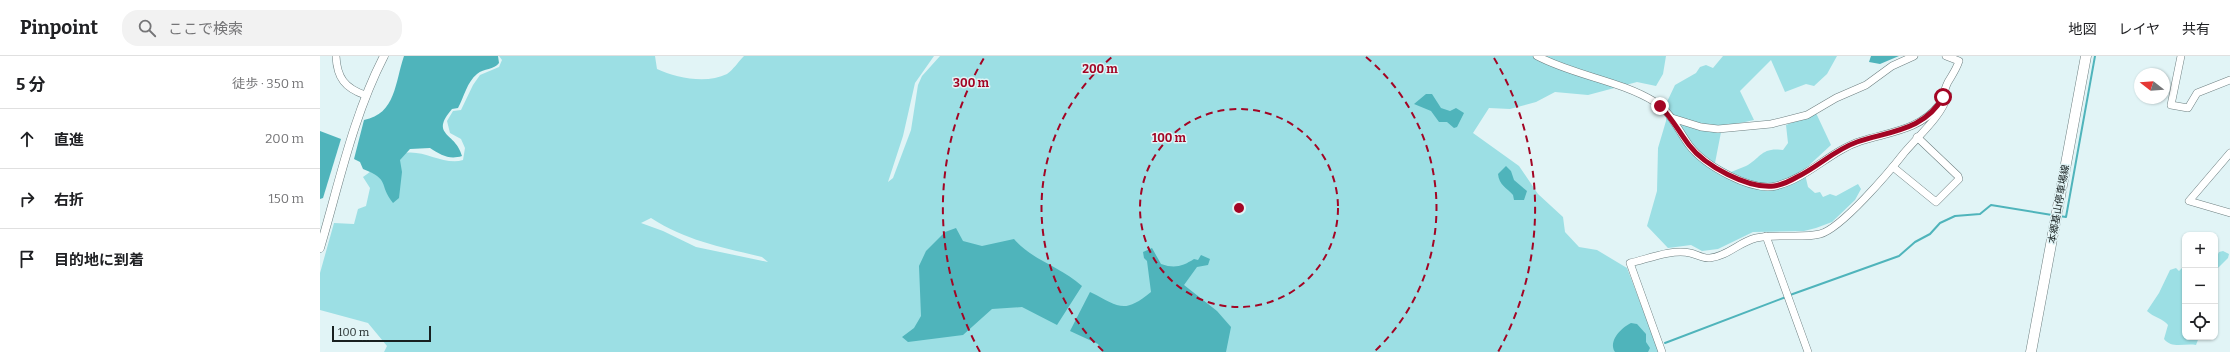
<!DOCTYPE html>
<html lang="ja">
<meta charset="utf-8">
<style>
:root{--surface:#fff;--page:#f2f2f2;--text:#202124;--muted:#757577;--line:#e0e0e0}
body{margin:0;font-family:Bitter,"Noto Sans JP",serif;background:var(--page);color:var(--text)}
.controls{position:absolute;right:12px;bottom:12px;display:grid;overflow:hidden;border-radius:8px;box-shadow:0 1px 3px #0004}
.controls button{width:36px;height:36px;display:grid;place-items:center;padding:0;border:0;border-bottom:1px solid var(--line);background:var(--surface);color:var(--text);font:20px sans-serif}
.compass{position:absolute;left:1814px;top:12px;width:36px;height:36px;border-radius:50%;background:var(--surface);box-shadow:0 1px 3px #0004;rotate:287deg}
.scale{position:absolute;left:12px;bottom:10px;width:99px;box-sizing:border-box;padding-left:4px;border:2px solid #182020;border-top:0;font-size:11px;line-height:14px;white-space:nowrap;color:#182020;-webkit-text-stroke:3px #e1f4f6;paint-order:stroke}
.stop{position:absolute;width:12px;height:12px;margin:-9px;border:3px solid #a30524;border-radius:50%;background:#fff}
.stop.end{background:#a30524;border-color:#fff;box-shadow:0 1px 4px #0008}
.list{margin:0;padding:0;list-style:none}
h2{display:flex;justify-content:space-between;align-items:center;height:52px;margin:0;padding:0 16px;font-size:17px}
h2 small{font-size:13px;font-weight:400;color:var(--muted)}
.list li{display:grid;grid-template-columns:26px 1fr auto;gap:12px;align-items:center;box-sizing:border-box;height:60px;padding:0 16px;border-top:1px solid var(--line)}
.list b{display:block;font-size:15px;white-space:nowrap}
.list em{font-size:13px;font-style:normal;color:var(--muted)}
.icon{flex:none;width:22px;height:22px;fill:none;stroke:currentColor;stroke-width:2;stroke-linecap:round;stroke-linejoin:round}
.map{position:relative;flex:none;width:1910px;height:296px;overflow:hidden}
header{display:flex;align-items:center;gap:24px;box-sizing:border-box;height:56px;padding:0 20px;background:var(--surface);border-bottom:1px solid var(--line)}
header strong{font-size:19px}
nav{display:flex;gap:22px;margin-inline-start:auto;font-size:14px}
.search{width:280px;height:36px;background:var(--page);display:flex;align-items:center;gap:10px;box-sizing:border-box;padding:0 14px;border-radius:16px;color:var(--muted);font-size:15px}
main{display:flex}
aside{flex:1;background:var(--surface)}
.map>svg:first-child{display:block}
.green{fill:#9cdfe4;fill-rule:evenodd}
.water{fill:#4fb4bb}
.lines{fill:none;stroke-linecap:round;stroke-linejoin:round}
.stream{stroke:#4fb4bb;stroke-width:2}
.minor-casing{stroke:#6d7f80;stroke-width:8}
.tertiary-casing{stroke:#6d7f80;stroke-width:9}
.secondary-casing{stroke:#6d7f80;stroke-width:11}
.minor{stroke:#fff;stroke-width:7}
.tertiary{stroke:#fff;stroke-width:8}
.secondary{stroke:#fff;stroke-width:10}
.route{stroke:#a30524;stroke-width:5}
.ring{fill:none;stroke:#a30524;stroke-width:2;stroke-dasharray:7 5}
.labels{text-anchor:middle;stroke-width:3;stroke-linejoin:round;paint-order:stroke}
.street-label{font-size:10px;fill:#182020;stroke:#e1f4f6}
.centre{fill:#a30524;stroke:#e1f4f6;stroke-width:2}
.ring-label{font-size:12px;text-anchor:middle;font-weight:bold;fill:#a30524;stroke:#e1f4f6;stroke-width:3;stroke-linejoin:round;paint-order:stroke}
</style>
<header>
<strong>Pinpoint</strong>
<div class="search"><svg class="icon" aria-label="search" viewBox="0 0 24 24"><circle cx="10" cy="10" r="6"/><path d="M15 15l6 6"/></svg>ここで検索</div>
<nav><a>地図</a><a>レイヤ</a><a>共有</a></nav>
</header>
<main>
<aside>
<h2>5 分<small>徒歩 · 350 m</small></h2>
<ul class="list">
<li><svg class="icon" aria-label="ahead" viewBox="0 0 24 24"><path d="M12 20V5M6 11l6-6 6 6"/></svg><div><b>直進</b></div><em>200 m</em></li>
<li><svg class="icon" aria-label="right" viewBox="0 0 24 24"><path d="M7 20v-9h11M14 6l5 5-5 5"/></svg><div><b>右折</b></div><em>150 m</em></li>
<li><svg class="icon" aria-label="arrive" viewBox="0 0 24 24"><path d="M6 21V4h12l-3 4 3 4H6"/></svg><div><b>目的地に到着</b></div></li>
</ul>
</aside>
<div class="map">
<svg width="1910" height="296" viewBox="0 0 1910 296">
<rect width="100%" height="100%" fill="#e1f4f6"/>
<g class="green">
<path d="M179,0h156l2,13c19,9 50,15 70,5 6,-4 12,-13 17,-18h190l-19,27 -12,53 -15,46 5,-4 18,-48 7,-45 4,-9 18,-20h726l-3,18 -7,12 -19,-4 -49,13 -33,-3 -19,10 -26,7 -21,-1 -16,25 46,33 19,28 25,23 2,15 14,15 18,3 30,18 32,84h-1275l3,-6 -19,-23 -48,-13v-37l14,-50 20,1 4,-15 8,-3 4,-18 -7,-11c11,-8 25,-19 38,-23 20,-7 42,12 62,6l2,-12 -4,-9 -11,-6 -3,-12 6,-10 8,-1 12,-25 7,-10 19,-8 3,-7zM331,162c36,23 70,29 111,39l6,5 -72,-15 -33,-16 -22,-8z"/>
<path d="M1403,0h114l-10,18 -13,12 -8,-2 -21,8 -14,-32 -31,31 14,29 -32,7 -7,36 16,9c5,-2 10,-4 15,-6 15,-8 15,-19 37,-16l5,-7 -2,-18 30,-12 15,32 -27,25 4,17 7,6 5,-1 3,5 7,-3 6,2 22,-12 3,5 -6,11 -23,22 -16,6 -12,3 -51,1 -35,17 -16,2 -11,-6 -23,3 -21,-22 10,-35 1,-43 8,-27v-17l9,-19 21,-12 4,-6 6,-2 7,3z"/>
<path d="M1903,195l6,3 -1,4 -13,13v-11l4,-8z"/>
<path d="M1863,211h2v70h14l-3,8c-12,-2 -24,4 -32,-6l4,-14c-4,-6 -15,-8 -21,-14l12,-18 11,-23 6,-2 3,3z"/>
</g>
<g class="water">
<path d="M84,0h94l1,7c-5,7 -15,5 -22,11 -10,8 -13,23 -19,34l-6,1c-23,27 4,23 10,47 -13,4 -21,-1 -32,-8l-20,1 -10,11 2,12 -3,26 -6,5c-15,-19 -2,-23 -30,-34l-3,-7 -6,-3 10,-39c32,-6 31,-38 40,-64z"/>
<path d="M1551,0h28l-19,8 -11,-2z"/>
<path d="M1106,38h6l9,14 9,3 6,-3 8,5 -7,14 -3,1 -7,-6h-8l-8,-11 -17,-7z"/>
<path d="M0,75l21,8 -18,59 -3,1z"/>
<path d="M1186,110l5,5 3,9 13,11 -3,9h-10l-1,-5c-6,-7 -14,-10 -15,-21z"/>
<path d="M636,172l7,13 19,5 32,-7c19,22 46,27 68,47l-25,39 -35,-18 -30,2 -29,26 -55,7 -6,-5 12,-9 7,-12 -2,-50 7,-15 19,-19z"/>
<path d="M832,192l9,16c14,5 22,2 33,-5l4,1 3,-5 9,4 -2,6 -11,2 -13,18 33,26 14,16 -5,25h-123l-5,-8 -28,-13 20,-39c29,14 33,23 61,0l-4,-31 -3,-3 -1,-6z"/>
<path d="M1311,267l6,1 9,10v8l4,6 -2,4h-33c-7,-11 6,-24 16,-29z"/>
</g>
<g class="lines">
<g class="stream">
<path d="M1739,160l7,1 29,-161"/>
<path d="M1470,239l109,-39 16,-14 15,-8 10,-11 15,-7 25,-2 11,-9 61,10"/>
<path d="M1345,287l121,-46"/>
</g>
<defs>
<g id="minor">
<path d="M16,0c1,22 9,32 29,39"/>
<path d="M1217,0c38,20 82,24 118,46 16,10 23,28 34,43 15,20 62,47 87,41 32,-8 54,-35 85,-45 28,-9 59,-11 78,-36 4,-7 5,-15 9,-23 4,-7 8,-12 11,-21l-13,-5"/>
<path d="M1861,0l-10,49 17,3 9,-15 33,-13"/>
<path d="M1352,62l29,9 17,2 53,-5 36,-9 29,-17 30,-13 26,-19 22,-10"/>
<path d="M1910,97l-41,48 41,12"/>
<path d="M1573,111l43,35 23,-23 -1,-3 -41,-39"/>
<path d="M1446,180l42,116"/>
<path d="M1342,296l-32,-89c18,-4 41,-14 60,-10 6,1 13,6 20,5 18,-2 29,-16 46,-20 21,-5 43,1 64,-4 21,-5 70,-63 84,-81 16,-19 36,-35 44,-58"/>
</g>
<path id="tertiary" d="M0,192c19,-64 33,-132 64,-192"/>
<path id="secondary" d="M1711,296l55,-296"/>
</defs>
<use href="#minor" class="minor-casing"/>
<use href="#tertiary" class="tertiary-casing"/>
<use href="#secondary" class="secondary-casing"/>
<use href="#minor" class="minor"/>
<use href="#tertiary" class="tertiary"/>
<use href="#secondary" class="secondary"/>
</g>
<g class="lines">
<path class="route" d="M1340,50c12,12 19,26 29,39 16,21 59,44 85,41 8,-1 16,-5 23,-9 21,-10 37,-27 60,-35 33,-11 68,-12 86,-45"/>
</g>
<g class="ring">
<circle cx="919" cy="152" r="99"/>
<path d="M783 295A197 197 0 0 1 792 1M1046 1A197 197 0 0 1 1055 295"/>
<path d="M660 296A296 296 0 0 1 664 2M1174 2A296 296 0 0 1 1178 296"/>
</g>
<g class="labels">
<g class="street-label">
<text transform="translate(1738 148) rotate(-80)" y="4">本郷基山停車場線</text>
</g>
</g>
<circle cx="919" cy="152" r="6" class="centre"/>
<g class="ring-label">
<text x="780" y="17">200 m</text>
<text x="651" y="31">300 m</text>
<text x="849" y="86">100 m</text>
</g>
</svg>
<div class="controls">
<button>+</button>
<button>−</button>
<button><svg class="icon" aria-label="locate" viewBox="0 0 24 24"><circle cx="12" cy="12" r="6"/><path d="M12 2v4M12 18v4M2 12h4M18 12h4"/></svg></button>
</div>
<svg class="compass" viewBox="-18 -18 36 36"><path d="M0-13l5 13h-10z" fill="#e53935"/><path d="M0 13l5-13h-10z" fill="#757577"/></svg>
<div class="scale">100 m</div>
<div class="stop" style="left:1623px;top:41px"></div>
<div class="stop end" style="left:1340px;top:50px"></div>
</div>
</main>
